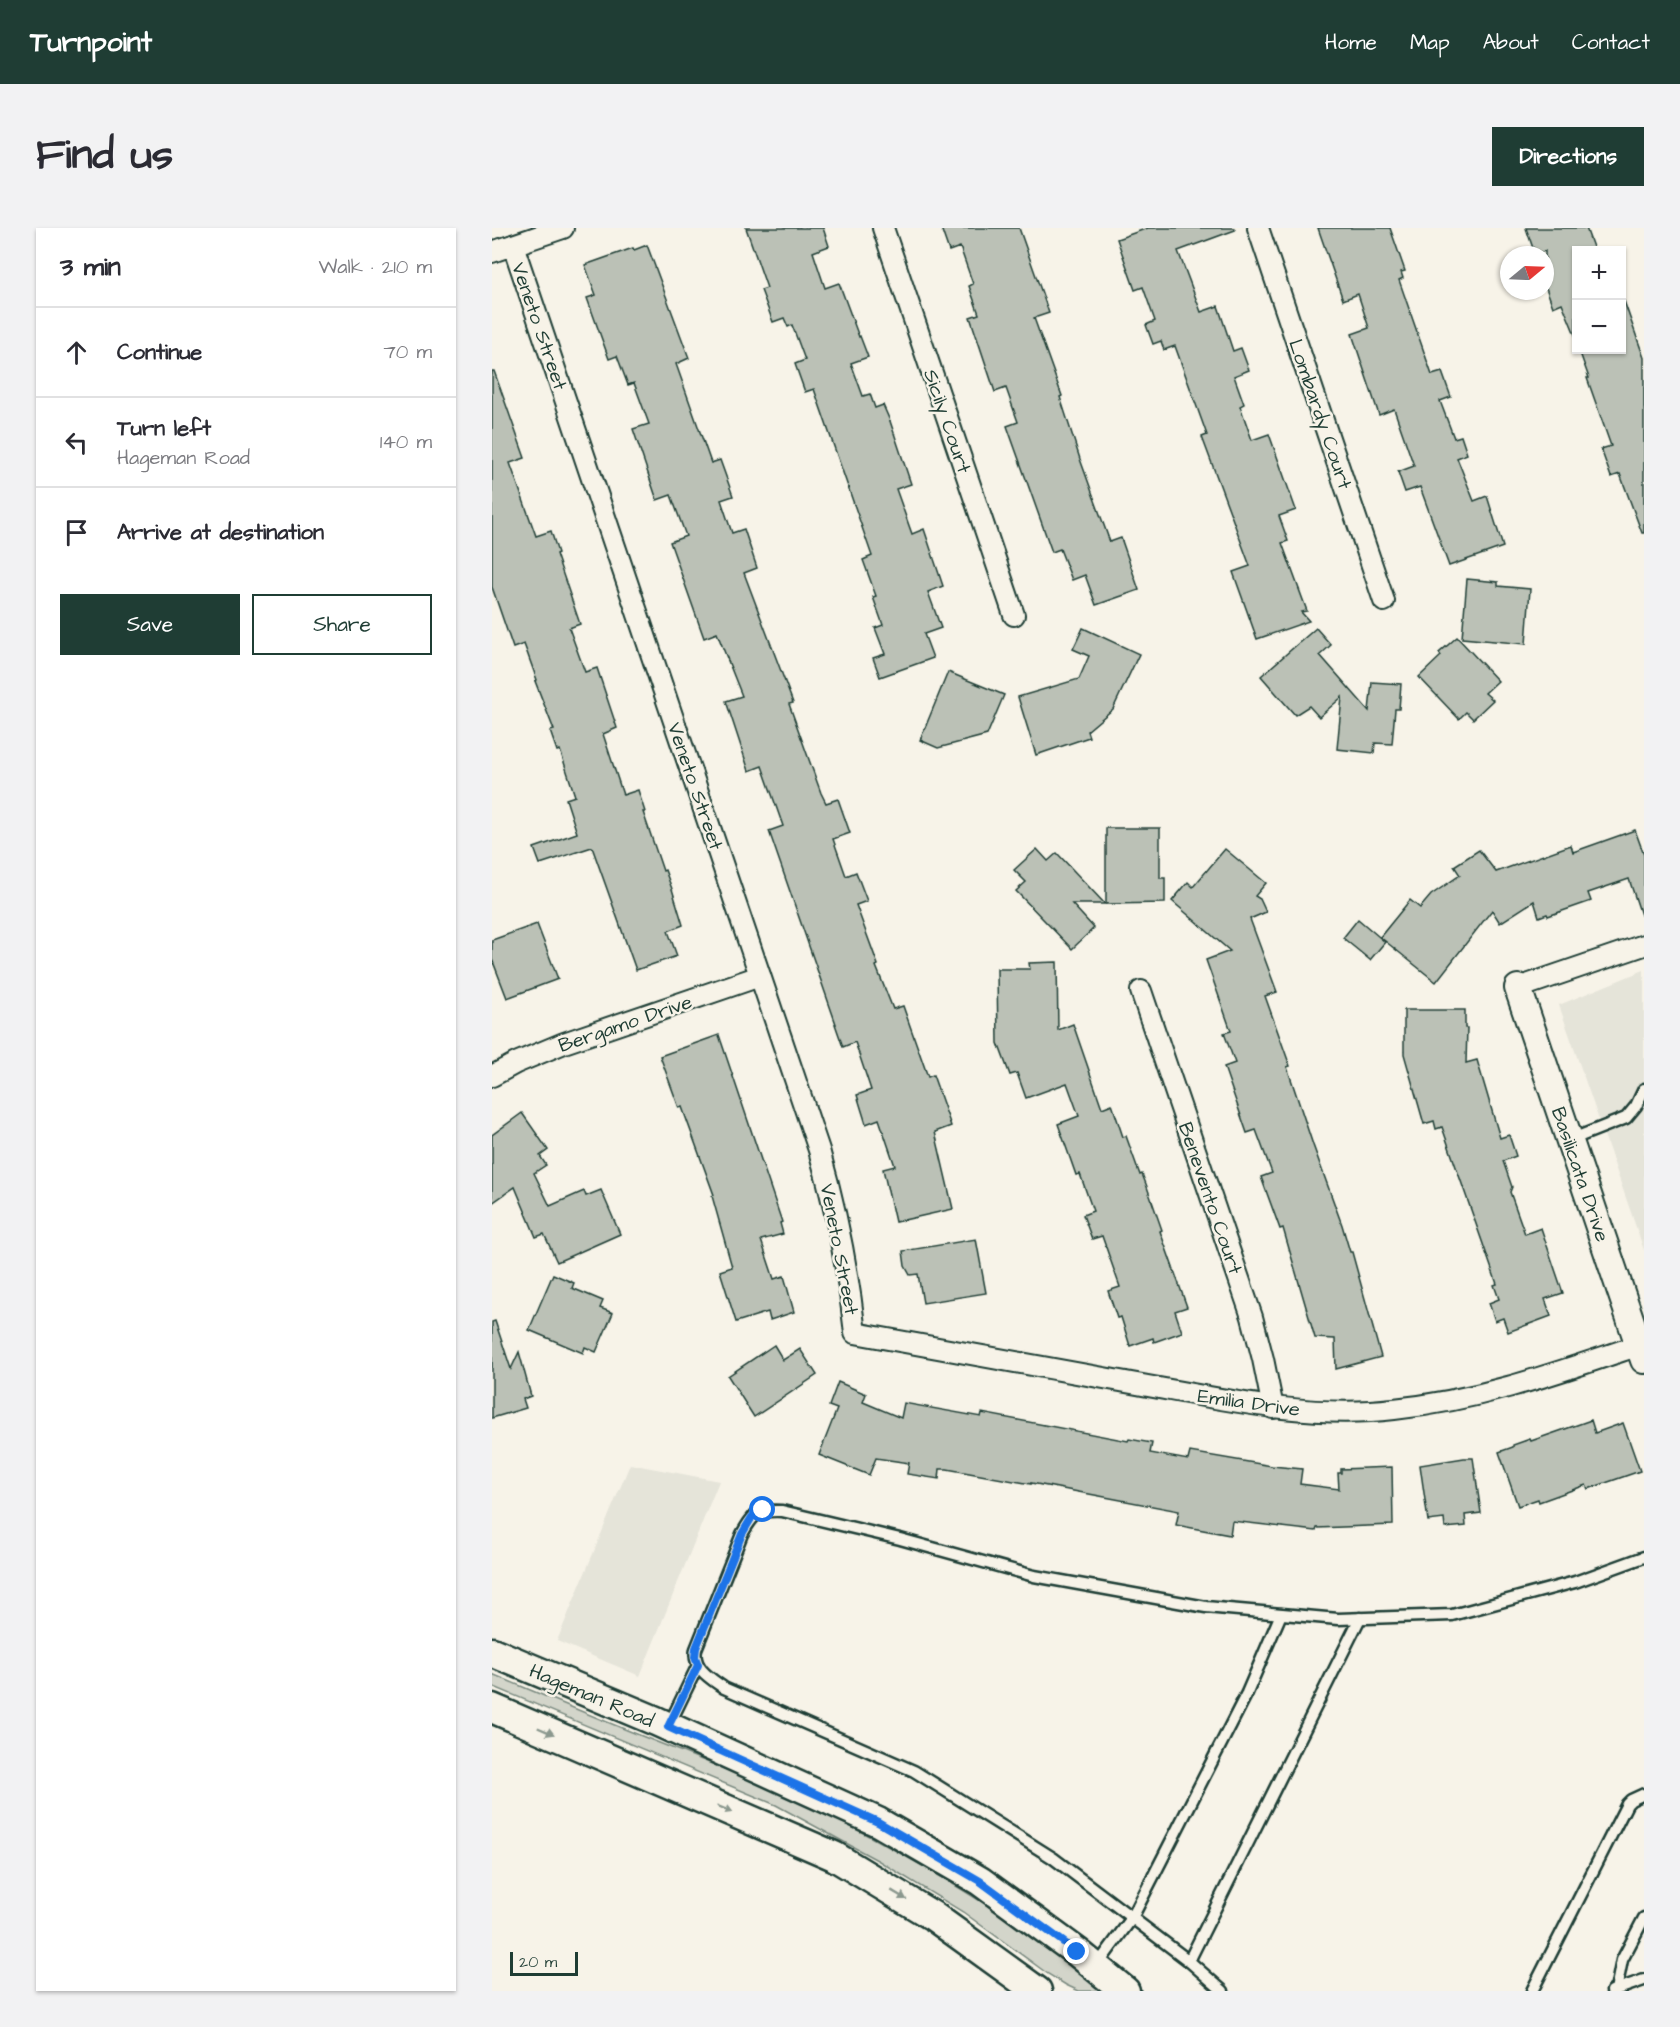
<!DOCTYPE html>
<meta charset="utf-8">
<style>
:root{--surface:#fff;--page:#f2f2f3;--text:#2b2b33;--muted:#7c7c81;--line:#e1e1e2;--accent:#1f3d34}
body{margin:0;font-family:"Architects Daughter",sans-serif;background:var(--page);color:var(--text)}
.controls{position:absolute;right:18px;top:18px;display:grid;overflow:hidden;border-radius:0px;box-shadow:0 2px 4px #0004}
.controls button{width:54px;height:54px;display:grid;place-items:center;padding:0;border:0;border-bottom:2px solid var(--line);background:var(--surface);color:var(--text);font:30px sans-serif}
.compass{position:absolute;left:1008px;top:18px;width:54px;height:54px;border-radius:50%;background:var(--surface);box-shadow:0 2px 4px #0004;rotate:71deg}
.scale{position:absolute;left:18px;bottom:15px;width:68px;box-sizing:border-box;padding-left:6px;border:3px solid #1f3d34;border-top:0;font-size:16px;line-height:21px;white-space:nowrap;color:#1f3d34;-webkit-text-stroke:4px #f7f3e8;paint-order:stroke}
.stop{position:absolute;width:18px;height:18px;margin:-14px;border:4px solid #1a73e8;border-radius:50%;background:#fff}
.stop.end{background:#1a73e8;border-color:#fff;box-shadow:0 2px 6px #0008}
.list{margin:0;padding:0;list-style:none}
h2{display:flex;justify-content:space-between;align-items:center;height:78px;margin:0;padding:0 24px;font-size:26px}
h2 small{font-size:20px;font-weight:400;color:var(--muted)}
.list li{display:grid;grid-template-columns:39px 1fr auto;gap:18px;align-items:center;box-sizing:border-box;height:90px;padding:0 24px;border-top:2px solid var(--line)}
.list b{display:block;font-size:22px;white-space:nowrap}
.list p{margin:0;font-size:20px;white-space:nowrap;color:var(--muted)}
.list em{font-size:20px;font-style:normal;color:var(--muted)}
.actions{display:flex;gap:12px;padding:18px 24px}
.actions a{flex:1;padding:14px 0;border:2px solid var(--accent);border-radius:0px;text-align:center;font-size:21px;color:var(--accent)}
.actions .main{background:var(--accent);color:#fff}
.icon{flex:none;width:33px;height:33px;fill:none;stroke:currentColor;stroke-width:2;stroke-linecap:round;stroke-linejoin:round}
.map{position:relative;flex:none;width:1152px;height:1763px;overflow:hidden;border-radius:0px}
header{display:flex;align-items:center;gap:36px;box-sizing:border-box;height:84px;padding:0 30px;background:var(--accent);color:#fff}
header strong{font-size:28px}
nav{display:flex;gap:33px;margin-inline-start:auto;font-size:21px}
.intro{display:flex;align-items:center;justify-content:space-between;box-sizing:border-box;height:144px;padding:0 36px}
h1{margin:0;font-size:42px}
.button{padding:15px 27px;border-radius:0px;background:var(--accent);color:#fff;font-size:21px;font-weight:700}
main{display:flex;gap:36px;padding:0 36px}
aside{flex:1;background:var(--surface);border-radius:0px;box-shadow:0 2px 4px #0004}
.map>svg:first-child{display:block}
.built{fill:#e5e4d9}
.green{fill:#d3d5ca;stroke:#79897f;stroke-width:1.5}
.building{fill:#bbc1b6;stroke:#1f3d34;stroke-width:1.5}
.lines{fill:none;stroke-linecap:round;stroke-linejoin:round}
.service-casing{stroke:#1f3d34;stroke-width:15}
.minor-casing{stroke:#1f3d34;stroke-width:24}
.tertiary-casing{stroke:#1f3d34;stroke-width:30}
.secondary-casing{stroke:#1f3d34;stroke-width:33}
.service{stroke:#f7f3e8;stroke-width:10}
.minor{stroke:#f7f3e8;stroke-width:20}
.tertiary{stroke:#f7f3e8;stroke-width:26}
.secondary{stroke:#f7f3e8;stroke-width:28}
.oneway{fill:#8b988e}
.route{stroke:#1a73e8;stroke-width:8}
.labels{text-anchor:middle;stroke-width:5;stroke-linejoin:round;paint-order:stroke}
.street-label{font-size:20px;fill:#1f3d34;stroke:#f7f3e8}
</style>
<header>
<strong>Turnpoint</strong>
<nav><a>Home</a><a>Map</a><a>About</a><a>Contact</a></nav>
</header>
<div class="intro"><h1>Find us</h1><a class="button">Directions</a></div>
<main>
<aside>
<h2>3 min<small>Walk · 210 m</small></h2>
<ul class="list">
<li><svg class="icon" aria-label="ahead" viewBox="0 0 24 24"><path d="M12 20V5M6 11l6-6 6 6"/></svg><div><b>Continue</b></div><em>70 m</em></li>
<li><svg class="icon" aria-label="left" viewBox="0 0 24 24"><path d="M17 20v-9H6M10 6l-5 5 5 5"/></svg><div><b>Turn left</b><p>Hageman Road</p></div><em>140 m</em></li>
<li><svg class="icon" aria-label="arrive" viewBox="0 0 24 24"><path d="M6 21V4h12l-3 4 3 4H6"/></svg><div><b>Arrive at destination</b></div></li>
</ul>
<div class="actions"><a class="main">Save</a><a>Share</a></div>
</aside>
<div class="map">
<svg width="1152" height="1763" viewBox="0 0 1152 1763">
<rect width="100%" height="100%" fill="#f7f3e8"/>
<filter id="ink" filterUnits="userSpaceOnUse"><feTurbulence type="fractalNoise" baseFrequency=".0167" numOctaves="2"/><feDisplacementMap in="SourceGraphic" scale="12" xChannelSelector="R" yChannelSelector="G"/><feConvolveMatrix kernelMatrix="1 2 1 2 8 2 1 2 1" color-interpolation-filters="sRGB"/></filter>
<g filter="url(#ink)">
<g class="built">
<path d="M1152,742v280l-85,-245z"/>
<path d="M138,1236l89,17 -79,195 -83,-35z"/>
</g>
<path class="green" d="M0,1446c62,26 123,52 185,76 45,18 90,35 134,56 104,52 205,112 296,185h-28l-13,-6 -18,-11 -85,-62 -84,-51 -103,-56 -284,-119z"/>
<g class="building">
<path d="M254,0h77l6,18 -16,6 12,36 14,-5 20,54 1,-1 8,21 -17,6 12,33 7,-2 5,14 8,-3 7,16 21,63 -15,5 16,45 12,-5 19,57 -15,6 13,36 -17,6 9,24 -53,19 -7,-19 12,-4 -10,-26 8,-3 -10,-28 3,-1 -13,-36 9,-4 -58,-167 -9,3 -10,-28 10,-4 -13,-35 -4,2 -4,-9 -11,4 -12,-32 6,-2z"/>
<path d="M449,0h78l30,85 -15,5 28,78 -2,1 20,62 30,83 11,-4 18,52 -43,15 -11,-30 -13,5 -12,-31 -8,3 -45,-126 11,-4 -12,-34 -11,4 -25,-75 9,-3 -10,-28 4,-2 -13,-37 -11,4z"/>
<path d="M656,0h86l1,2 -57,21 23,61 17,-6 15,45 8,-3 8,22 -15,6 10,28 -4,2 12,34 17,-6 27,76 -17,6 9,25 -6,2 25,68 -6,1 8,9 -52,18 -24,-67 17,-6 -48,-129 5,-2 -32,-89 -11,4 -3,-9 -8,3 -7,-19 9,-4 -12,-34 -8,3 -18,-51z"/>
<path d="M826,0h72l15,43 -4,1 2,6 -4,2 33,95 10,-3 9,25 -11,4 14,37 7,-2 6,18 -10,4 17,43 13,-5 16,51 -54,19 -29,-79 -15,5 -7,-20 16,-6 -20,-57 -15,6 -27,-81 17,-6 -11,-34 -15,6z"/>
<path d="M1034,0h60l8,22h-18v87l-14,-34 -9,4 -8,-22v-34l-10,3z"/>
<path d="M155,17l42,113 -13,6 35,99 9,-3 13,36 -12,4 11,33 12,-4 13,39 -13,5 49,130 -4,1 32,89 5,10 12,-4 12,34 -17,6 13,37 10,-4 11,29 -11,4 22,60 -2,1 17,43 10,-3 25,71 5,-2 18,51 -16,6 18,77 -58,13 -12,-53 12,-3 -16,-47 -13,5 -9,-29 14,-5 -16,-48 -12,5 -8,-23h1l-67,-193 14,-5 -21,-60 -13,5 -23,-70 16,-5 -25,-63 -13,5 -34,-96 16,-6 -15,-41 -14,5 -24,-71 16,-5 -15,-41 -6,2 -11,-29 -8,3 -22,-61 9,-3 -11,-30 48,-17 1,2z"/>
<path d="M1132,73l20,57v175h-2l-22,-59 -9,3 -10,-28 10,-3 -24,-68h2l-10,-28h43v-48z"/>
<path d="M0,143h2l31,87 -15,5 26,73 15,-5 7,22 -2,1 24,70 -11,4 16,44 12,-4 20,60 -14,6 20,61 15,-5 7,22h-2l20,59 2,-1 7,19 11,36 -15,6 9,25 -41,14 -44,-123 -52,17 -6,-16 43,-15 -11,-34 9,-3 -15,-46 -3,1 -7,-20 4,-1 -19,-49 2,-1 -13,-36 -11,4 -21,-61z"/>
<path d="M975,351l31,3v4l32,3 -4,55 -64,-6z"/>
<path d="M591,400l56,26 -26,55 -26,22 2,6 -53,18 -18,-58 61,-18 10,-23 -16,-7z"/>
<path d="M824,400l15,17 -11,10 49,56 3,-29 29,2 -2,25h-4l-3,35 -17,-1 -1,10 -37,-4 5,-52 -23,20 -10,-11 -14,9 -34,-39z"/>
<path d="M965,409l41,44 -13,12 8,7 -20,19 -7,-7 -7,7 -40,-42 22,-21 -2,-3z"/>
<path d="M456,444l56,23 -17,40 -49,13 -18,-8z"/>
<path d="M614,600h54v50h5v25l-59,1z"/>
<path d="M1143,602l9,25v59l-3,1 -12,-36 -41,14 3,8 -43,15 -1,-2 -8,3 -5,-16 -34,22 -8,-13 -56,72 -56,-45 30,-37 10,8 11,-13 29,-20 -6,-9 25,-16 17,22 75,-27 2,7z"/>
<path d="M545,621l11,12 9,-8 48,51h-33l22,24 -22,21 -56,-58 10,-9 -12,-12z"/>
<path d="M733,621l41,34 -11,13 5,3 6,13 -16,7 27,73 -12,4 25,70 -3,1 26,78 29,80 8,27h2l29,105 -45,12 -1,-30 -20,-1 -32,-110 -3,1 -19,-52 11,-4 -16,-43 -9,3 -23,-66 11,-4 -11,-30 7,-2 -25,-71 24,-9 -58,-50 16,-19 5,5z"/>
<path d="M866,691l27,23 -15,18 -27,-22z"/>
<path d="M45,696l21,55 -51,19 -15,-39v-19z"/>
<path d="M565,734l1,68 15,-6 29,84 10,-4 11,33 3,-1 14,39 2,-1 4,10 16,46 -2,1 27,76 -12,4 7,21 -28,10 -1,-4 -23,8 -9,-29 -4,1 -9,-27 12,-4 -18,-51 -10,3 -9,-24 10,-4 -13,-37 -4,1 -18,-51 21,-8 -12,-33 -41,15 -9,-25 -7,2 -12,-32 -1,-74h33l-1,-6z"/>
<path d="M912,782h61v18h2l-1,35 11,-3 23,78 9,-3 7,21 -13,5 9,26 -2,5 15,42 16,-6 22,65 -18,6 6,17 -43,16 -5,-14 -8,3 -6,-18 10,-4 -5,-14 3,-1 -55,-157 -6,2 -2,-8 -10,3 -20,-70z"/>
<path d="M227,807l63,187 -2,1 3,11 -22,6 13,39 10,-3 10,36 -24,8 -2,-8 -32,10 -16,-51 12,-4 -20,-71 2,-1 -32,-88 -3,1 -19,-52z"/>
<path d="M30,885l26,37 -8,6 6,9 -12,8 16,33 34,-15 2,5 15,-6 19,44 -63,28 -13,-28 -8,3 -21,-50 -23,16v-68z"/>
<path d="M484,1011l10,54 -63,10 -5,-29 -8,1 -5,-9 -2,-15z"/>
<path d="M61,1046l21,9 -2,5 31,13 -3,7 13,5 -17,39 -11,-5 -2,6 -54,-23z"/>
<path d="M3,1093l16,48 8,-17 12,44 -8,3 3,9 -34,10v-96z"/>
<path d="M282,1117l9,15 17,-11 17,26 -63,42 -26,-41z"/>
<path d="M346,1154l28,12 -3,8 38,16 3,-15 77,14 1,-4 146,28 1,-2 23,4 -2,10 38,7 2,-8 82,14 30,3 -2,15 39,5 -1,-16h3v-4l51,-2 1,58 -76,3 -1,3 -84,-10 -2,14 -54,-10 3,-14 -148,-28v1l-84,-15h-7l-1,10 -32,-5 2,-11 -33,-5 -7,17 -50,-20 18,-46 -8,-3z"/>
<path d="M1099,1192l4,13 28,-10 17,48 -52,18 -2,-4 -47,17 -1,-3 -20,7 -19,-54 14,-5v-2l17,-6 1,2z"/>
<path d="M972,1230h9l8,55 -16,2 1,11 -21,2 -1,-9 -16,2 -8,-56z"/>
</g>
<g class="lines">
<defs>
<g id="service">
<path d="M1078,912l56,-22 10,-12 8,-17"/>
<path d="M176,1499l30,-62"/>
<path d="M697,1733l171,-343"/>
<path d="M604,1739l36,-49 115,-225 34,-79"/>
<path d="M1124,1762l6,-30 22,-42"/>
<path d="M731,1763l-34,-30 -136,-103 -139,-87 -190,-83c-14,-10 -32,-20 -28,-39l46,-115c12,-21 15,-24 40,-23l118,28 134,37 172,31 132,12 114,-4 123,-33 69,-25"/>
<path d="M1040,1763l95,-187 4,-4 13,-6"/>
<path d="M1120,1763l32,-11"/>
</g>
<g id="minor">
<path d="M391,0l131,387"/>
<path d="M766,0l126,373"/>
<path d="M21,17l306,905c18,63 29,119 36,183 94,17 188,34 282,51 85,15 170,35 257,25 87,-9 162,-36 245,-64"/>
<path d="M0,24l71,-24"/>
<path d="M1026,760l126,-43"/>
<path d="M649,763l111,326 11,42 10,49"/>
<path d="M0,848l24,-13 48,-20 196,-67"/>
</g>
<path id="tertiary" d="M1026,760l126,372"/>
<g id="secondary">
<path d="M0,1424l164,69 222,101 102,59 97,71 48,39"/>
<path d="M0,1480l342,148 99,60 104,75"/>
</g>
</defs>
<use href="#service" class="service-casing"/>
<use href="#minor" class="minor-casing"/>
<use href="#tertiary" class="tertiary-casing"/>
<use href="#secondary" class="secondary-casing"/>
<use href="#service" class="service"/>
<use href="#minor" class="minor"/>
<use href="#tertiary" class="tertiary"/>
<use href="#secondary" class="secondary"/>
</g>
<defs><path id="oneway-solid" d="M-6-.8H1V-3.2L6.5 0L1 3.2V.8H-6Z" transform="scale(1.5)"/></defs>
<g class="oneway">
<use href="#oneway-solid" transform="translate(54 1503) rotate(23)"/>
<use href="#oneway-solid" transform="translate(233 1581) rotate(23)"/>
<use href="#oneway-solid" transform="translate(407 1667) rotate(31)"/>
</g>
</g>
<g class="lines" filter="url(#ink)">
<path class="route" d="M271,1282l-11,7 -10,17 -46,114 -1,9 3,8 -30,62 210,95 102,59 97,71"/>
</g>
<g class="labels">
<g class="street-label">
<text transform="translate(48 98) rotate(71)" y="7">Veneto Street</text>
<text transform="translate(829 186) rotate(71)" y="7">Lombardy Court</text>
<text transform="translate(456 193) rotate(71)" y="7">Sicily Court</text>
<text transform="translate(204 558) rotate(71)" y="7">Veneto Street</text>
<text transform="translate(133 795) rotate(-19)" y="7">Bergamo Drive</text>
<text transform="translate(1089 946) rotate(71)" y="7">Basilicata Drive</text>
<text transform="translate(719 970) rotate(71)" y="7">Benevento Court</text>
<text transform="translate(348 1021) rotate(79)" y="7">Veneto Street</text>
<text transform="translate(757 1174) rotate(8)" y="7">Emilia Drive</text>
<text transform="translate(100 1467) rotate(23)" y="7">Hageman Road</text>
</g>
</g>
</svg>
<div class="controls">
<button>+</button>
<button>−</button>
</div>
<svg class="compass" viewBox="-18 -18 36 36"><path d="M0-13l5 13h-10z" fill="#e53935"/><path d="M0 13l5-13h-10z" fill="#7c7c81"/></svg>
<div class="scale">20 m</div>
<div class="stop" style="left:271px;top:1282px"></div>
<div class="stop end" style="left:585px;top:1724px"></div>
</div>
</main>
